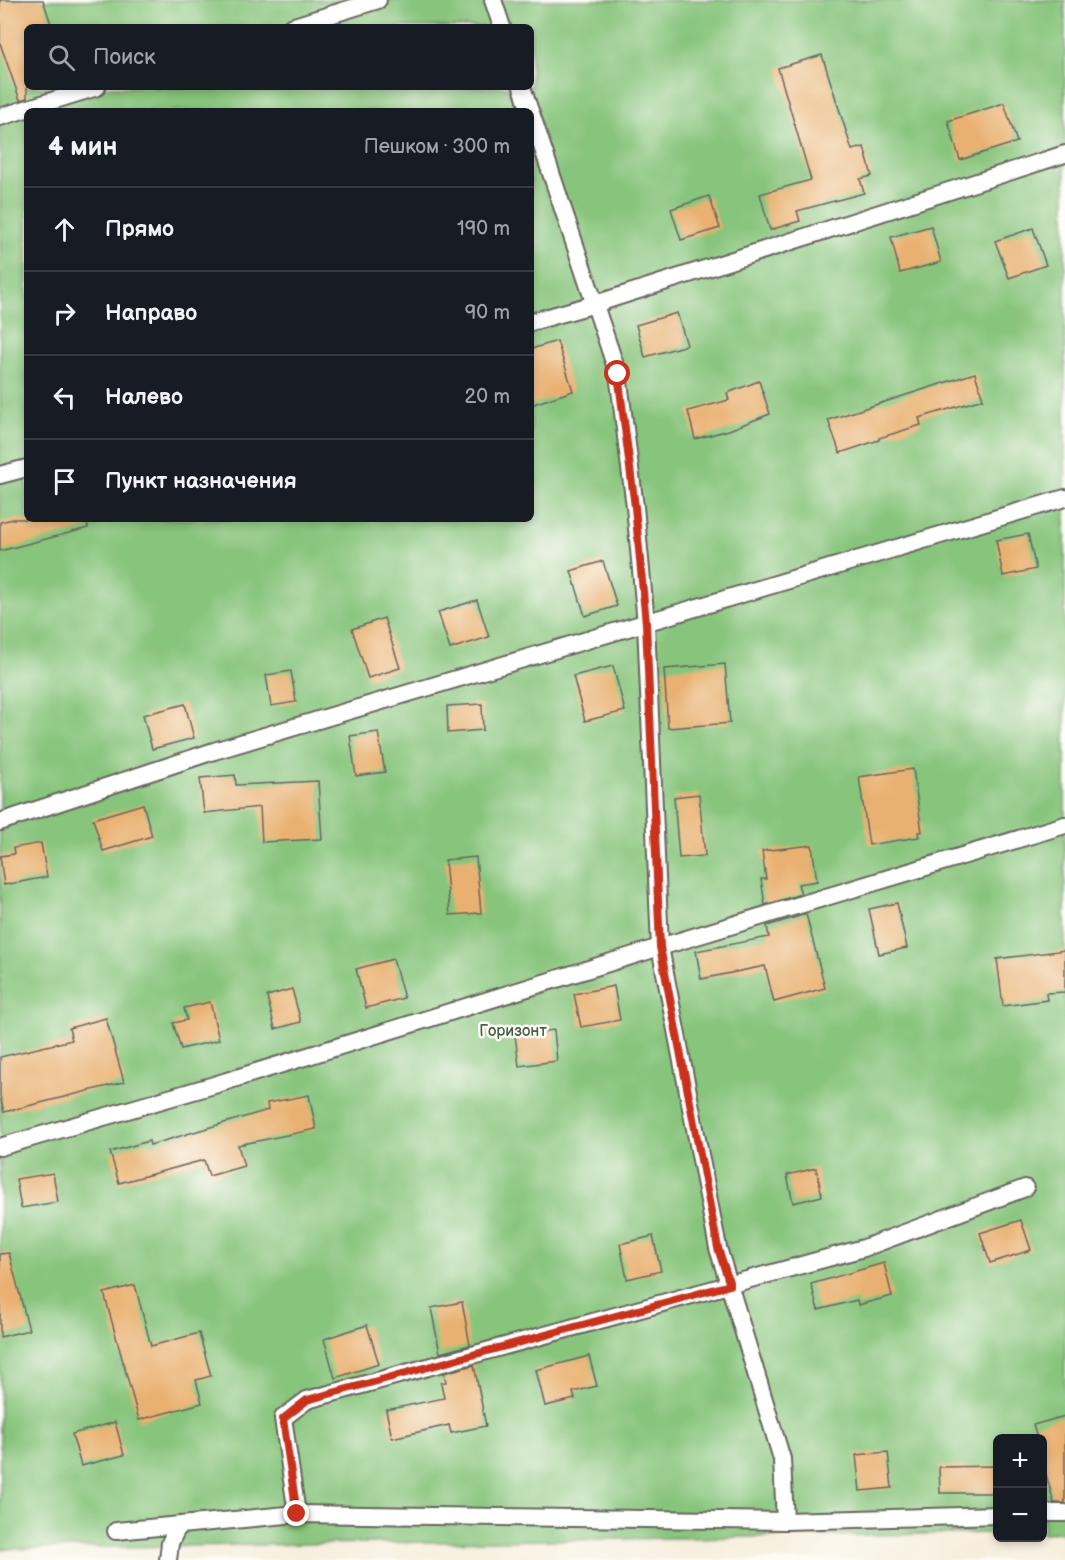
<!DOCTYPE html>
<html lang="ru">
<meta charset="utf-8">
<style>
:root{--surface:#171b24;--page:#242831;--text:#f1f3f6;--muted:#9ea1a6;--line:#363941}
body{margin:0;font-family:"Balsamiq Sans",sans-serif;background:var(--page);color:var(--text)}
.controls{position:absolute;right:18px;bottom:18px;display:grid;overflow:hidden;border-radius:9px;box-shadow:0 3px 9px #0003}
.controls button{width:54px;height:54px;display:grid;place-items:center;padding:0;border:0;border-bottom:2px solid var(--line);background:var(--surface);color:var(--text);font:30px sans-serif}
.stop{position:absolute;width:18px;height:18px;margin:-14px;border:4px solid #c8321e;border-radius:50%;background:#fff}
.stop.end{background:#c8321e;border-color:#fff;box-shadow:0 2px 6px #0008}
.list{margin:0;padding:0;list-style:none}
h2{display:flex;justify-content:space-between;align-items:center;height:78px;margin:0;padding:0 24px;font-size:26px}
h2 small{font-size:20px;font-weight:400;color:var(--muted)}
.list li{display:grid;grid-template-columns:39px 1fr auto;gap:18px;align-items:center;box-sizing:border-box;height:84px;padding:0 24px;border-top:2px solid var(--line)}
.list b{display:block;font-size:22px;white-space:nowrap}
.list em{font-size:20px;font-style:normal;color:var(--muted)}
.icon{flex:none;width:33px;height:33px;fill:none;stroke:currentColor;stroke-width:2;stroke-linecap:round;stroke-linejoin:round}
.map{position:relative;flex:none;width:1065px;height:1560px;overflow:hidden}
.search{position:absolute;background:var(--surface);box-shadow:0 3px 9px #0003;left:24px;top:24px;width:510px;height:66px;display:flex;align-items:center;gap:15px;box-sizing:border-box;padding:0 21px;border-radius:9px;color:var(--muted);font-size:22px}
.panel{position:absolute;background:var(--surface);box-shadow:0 3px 9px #0003;left:24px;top:108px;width:510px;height:414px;border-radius:9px}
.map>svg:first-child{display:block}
.green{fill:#87c47b;stroke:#52704c;stroke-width:1.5;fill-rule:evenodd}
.building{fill:#e9b171}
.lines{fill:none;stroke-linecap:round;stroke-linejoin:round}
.lane-casing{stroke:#68655e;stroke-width:20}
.lane{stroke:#fff;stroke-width:16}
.route{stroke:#c8321e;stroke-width:8}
.labels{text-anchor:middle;stroke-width:5;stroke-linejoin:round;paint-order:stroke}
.park-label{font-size:16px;fill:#475f42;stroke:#fdfcf7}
</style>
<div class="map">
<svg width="1065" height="1560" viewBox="0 0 1065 1560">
<rect width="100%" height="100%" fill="#fdfcf7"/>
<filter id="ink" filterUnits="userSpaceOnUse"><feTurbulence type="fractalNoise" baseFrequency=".0167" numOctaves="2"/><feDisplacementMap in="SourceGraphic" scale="12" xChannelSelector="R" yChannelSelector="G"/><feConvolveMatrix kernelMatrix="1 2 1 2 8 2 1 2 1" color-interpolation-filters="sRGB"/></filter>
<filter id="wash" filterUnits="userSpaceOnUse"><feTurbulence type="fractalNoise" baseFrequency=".008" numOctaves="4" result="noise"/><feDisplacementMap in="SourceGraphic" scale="24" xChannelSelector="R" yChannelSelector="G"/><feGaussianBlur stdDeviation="1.35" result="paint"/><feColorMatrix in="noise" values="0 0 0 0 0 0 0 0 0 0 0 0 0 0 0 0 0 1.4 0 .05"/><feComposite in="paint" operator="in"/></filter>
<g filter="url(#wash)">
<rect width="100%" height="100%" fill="#f6edda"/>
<path class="green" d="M0,0h1065v1532l-22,1 -1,-95h-44l-1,95 -997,16zM27,27h504v60h-504zM27,111h504v408h-504z"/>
<g id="blocks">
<g class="building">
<path d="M0,0h43l9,27h-25v71l-7,2 -20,-57z"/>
<path d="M822,55l30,95 12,-3 8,29 -12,3 4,14 -67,18 3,10 -30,9 -10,-36 51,-14 -33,-112z"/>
<path d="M1004,103l13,39 -57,18 -12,-39z"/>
<path d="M709,196l11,32 -39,12 -10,-31z"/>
<path d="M931,226l10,36 -41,11 -9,-36z"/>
<path d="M1033,228l13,37 -37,13 -14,-37z"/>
<path d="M677,313l10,32 -42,12 -9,-32z"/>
<path d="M557,341l16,50 -42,14v-56z"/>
<path d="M975,373l8,26 -64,19 2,7 -42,13v2l-39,13 -12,-33z"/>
<path d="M759,381l11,33 -41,16 -34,9 -7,-28 41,-11 -2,-7z"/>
<path d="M13,519h74l1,9 -88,23v-29z"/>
<path d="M1028,534l8,35 -33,7 -7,-36z"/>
<path d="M603,561l14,45 -32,10 -14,-45z"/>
<path d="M477,600l12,37 -39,12 -12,-37z"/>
<path d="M384,618l16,50 -32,10 -16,-49z"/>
<path d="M725,664l5,59 -62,5 -4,-59z"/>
<path d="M613,666l12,45 -40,10 -12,-45z"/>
<path d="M291,671l5,31 -25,4 -5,-31z"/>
<path d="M185,704l9,34 -42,11 -9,-34z"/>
<path d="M482,704l1,26 -35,3 -1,-27z"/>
<path d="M378,732l7,40 -29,4 -6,-40z"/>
<path d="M913,769l9,63h-4l1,5 -50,8 -10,-68z"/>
<path d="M235,775l1,10 82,-4 4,58 -60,3 -2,-35 -56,6 -4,-35z"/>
<path d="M699,794l6,62 -26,2 -5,-61z"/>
<path d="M143,804l9,32 -49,15 -10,-32z"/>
<path d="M41,843l6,34 -43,8 -4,-29 14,-2 -1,-6z"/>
<path d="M812,845l5,36 -19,3 3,10 -36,11 -4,-26h5l-4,-28z"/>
<path d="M476,857l5,56 -31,2 -5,-55z"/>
<path d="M897,903l10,45 -28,6 -10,-45z"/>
<path d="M806,914l19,74 -51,14 -9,-36 -64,13 -5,-28 73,-14 -2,-11z"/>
<path d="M1065,950v42l-19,1 1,7 -44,6 -6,-47z"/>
<path d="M393,959l11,39 -38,10 -10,-39z"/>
<path d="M614,986l6,34 -39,7 -7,-33z"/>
<path d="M292,989l9,33 -26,7 -8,-33z"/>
<path d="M210,1002l9,38 -38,9 -8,-26 14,-3 -3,-12z"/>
<path d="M106,1018l18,64 -120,30 -4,-16v-39l72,-17 -3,-12z"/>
<path d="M554,1030l3,31 -38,5 -4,-31z"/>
<path d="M309,1095l7,34 -78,16 6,21 -35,10 -5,-16 -85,23 -9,-31 39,-11 1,4 118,-35 -1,-7z"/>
<path d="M816,1168l6,28 -29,7 -6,-28z"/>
<path d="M53,1173l5,29 -37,6 -5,-29z"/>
<path d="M1021,1220l10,30 -41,13 -10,-30z"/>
<path d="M653,1236l8,35 -34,8 -7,-35z"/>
<path d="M9,1253l20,77 -29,7v-83z"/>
<path d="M884,1263l8,33 -34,9 -1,-5 -39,10 -7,-26z"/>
<path d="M135,1285l16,61 48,-13 12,43 -15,4 6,23 -63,17 -35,-127z"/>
<path d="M462,1302l8,43 -30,8 -9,-45z"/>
<path d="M367,1325l12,39 -44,14 -11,-39z"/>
<path d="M589,1356l8,30 -24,6 2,7 -30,7 -9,-36z"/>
<path d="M474,1365l12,61 -35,7 -2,-8 -57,13 -6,-28 58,-12 -3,-15 5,-1 -2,-9z"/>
<path d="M1065,1416v87h-11l-12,-43v-22h-5l-4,-13z"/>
<path d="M115,1422l9,33 -43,11 -9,-32z"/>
<path d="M888,1452l4,36 -32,3 -4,-36z"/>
<path d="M996,1466v27h-56l-1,-26z"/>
</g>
</g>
</g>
<g filter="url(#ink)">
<use href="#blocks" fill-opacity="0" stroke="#68655e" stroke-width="1.5"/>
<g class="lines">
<defs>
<g id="lane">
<path d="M493,0l9,27"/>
<path d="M291,27l87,-27"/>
<path d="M522,87l8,24"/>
<path d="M531,113l87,261 17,133 11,116 14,324 58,301 64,211 3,62"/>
<path d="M0,117l97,-30"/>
<path d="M531,322l64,-18 470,-150"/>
<path d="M0,475l27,-7"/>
<path d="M0,822l214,-71 851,-253"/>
<path d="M0,1147l214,-62 446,-138 405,-122"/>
<path d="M1042,1513h23"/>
<path d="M297,1514l-14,-96 24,-18 557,-152 161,-60"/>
<path d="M116,1531l181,-17 488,7 213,-6"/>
<path d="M168,1560l2,-17 8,-17"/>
</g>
</defs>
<use href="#lane" class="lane-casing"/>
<use href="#lane" class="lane"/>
</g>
</g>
<g class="lines" filter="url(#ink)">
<path class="route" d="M297,1514l-14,-95 24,-19 423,-115 -12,-37 -58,-301 -14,-324 -11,-116 -17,-133"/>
</g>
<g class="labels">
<g class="park-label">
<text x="513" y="1036">Горизонт</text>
</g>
</g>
</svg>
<div class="controls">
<button>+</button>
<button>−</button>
</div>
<div class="stop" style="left:618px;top:374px"></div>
<div class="stop end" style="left:297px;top:1514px"></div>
<div class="search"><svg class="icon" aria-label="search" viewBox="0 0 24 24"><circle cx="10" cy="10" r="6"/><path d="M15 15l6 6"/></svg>Поиск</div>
<section class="panel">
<h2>4 мин<small>Пешком · 300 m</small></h2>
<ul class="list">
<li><svg class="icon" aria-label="ahead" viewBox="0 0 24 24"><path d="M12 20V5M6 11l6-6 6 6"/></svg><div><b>Прямо</b></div><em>190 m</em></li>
<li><svg class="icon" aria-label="right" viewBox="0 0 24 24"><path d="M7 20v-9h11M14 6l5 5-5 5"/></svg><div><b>Направо</b></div><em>90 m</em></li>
<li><svg class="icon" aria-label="left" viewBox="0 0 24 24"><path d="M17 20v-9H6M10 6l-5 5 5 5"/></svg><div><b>Налево</b></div><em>20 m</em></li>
<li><svg class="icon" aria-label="arrive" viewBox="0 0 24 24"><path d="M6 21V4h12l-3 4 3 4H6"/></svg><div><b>Пункт назначения</b></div></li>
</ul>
</section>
</div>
